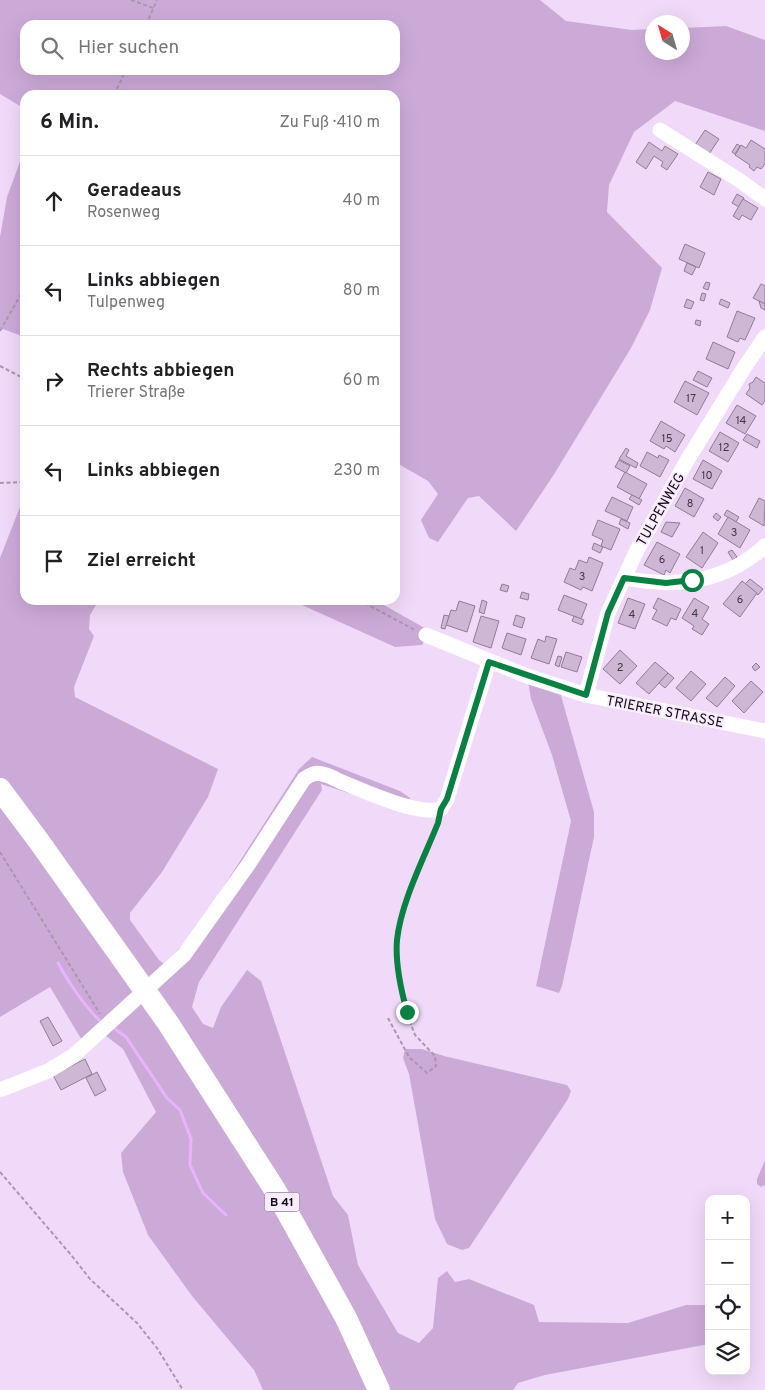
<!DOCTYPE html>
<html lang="de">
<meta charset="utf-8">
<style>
:root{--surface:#fff;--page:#f2f2f2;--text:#202124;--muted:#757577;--line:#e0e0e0}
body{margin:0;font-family:Overpass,sans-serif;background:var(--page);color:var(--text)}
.controls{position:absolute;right:15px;bottom:15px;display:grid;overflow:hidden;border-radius:10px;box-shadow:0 5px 20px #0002}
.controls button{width:45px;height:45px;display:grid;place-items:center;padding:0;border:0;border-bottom:1px solid var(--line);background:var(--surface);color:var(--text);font:25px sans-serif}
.compass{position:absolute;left:645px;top:15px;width:45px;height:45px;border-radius:50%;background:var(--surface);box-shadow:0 5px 20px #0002;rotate:323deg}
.stop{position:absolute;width:15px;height:15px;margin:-11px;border:4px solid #0b8043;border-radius:50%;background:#fff}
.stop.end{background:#0b8043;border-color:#fff;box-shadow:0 1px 5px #0008}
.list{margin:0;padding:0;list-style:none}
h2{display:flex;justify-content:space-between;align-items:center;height:65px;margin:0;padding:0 20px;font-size:21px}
h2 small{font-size:16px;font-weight:400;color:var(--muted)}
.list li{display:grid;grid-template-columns:32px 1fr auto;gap:15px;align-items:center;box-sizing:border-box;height:90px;padding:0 20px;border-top:1px solid var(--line)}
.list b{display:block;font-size:19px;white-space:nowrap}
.list p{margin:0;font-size:16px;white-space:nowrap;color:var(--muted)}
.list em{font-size:16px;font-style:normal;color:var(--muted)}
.icon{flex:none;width:28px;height:28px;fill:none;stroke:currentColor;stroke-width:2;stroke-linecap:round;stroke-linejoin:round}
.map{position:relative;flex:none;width:765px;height:1390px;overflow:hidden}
.search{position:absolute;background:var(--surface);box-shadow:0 5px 20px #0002;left:20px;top:20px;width:380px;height:55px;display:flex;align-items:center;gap:12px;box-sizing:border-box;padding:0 18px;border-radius:15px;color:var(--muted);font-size:19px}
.panel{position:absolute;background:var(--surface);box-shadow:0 5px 20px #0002;left:20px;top:90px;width:380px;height:515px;border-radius:15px}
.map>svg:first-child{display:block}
.green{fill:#ccaad8;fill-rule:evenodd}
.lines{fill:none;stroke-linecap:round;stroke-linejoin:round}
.stream{stroke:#eab3fc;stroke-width:3}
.building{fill:#cdb7d5;stroke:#917c98}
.path{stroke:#a997b0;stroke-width:2;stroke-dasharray:4 2.5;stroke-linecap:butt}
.minor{stroke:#fff;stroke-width:15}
.highway{stroke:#fff;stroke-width:22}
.route{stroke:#0b8043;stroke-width:6}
.labels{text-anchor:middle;stroke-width:4;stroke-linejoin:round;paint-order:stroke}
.number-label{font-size:11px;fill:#413645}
.shield{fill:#f9ebfe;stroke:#574e5b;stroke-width:1}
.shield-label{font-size:12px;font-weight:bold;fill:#120b15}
.street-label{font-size:14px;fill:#120b15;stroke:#f9ebfe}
</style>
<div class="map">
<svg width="765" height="1390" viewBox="0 0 765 1390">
<rect width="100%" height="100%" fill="#f1daf9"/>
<g class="green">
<path d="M0,0h540l26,21 66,9 20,-1v23h30l1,-24 43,-2 39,14v91l-90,-30 -41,31 -25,53 -2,27 55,56 -12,42 -19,38 -78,128 -37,55 -37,-35 -11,2 -30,44 -9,-4 -8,-18 17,-26 -10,-13 -33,-19v-367h-370v14l-25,-15zM25,25h370v45h-370z"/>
<path d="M25,148v189l-25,-9v-91l7,-40z"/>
<path d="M25,494v106h74l-9,15 -1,14 5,7 -20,51 1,10 143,72 -10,28 -46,75 -32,41v7l29,40 6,5 32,-37 102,-159 13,-12 88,34 10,7 -4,14 -85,-28 1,6 -123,192 -7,25 11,17 10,4 8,-21 26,-37 14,11 72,215 15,19 10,50 40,68 21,10 14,-15 5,-50 9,-7 8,11 14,-3 65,26 5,17 89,1 58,-18h23v39l-164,31 -27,8 -5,7h-250l-9,-20 -62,-74 -44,-61 -25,-63 -2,-19 35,-41 -33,-63 -26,-20 -14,13 -33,-55 -50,30v-459z"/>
<path d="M291,600h84l55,31 -8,14 -27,2z"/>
<path d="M528,681l32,11 34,120v25l-32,149 -3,7 -23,-7 35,-165 -19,-66 -21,-56z"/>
<path d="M405,1049h17l22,7 123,29 4,6 -3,8 -99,149 -7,2 -15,-6 -12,-25 -26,-145 -6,-16z"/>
<path d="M765,1160v25l-4,2 -4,-3v-5z"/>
</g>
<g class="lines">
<g class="stream">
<path d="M58,963c10,19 26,42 41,57"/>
<path d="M115,1029l11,8 41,61 13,12 11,29 -1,26 13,28 23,22"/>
</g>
</g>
<g class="building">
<path d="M705,130l14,9 -10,15 -14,-9z"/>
<path d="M751,140l14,9v15l-4,5 -4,-2 -3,4 -5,-4 1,-2 -15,-10 6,-10 5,3z"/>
<path d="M649,142l13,9 3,-5 13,8 -11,16 -6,-4 2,-4 -9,-6 -8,13 -10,-7z"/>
<path d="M737,144l3,2 -5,8 -3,-2z"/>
<path d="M708,172l13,7 -7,16 -14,-8z"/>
<path d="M737,194l7,4 -5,9 -7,-4z"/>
<path d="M743,199l15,9 -7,12 -9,-5 -3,5 -6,-4z"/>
<path d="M685,244l20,9 -6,15 -20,-9z"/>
<path d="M687,263l9,4 -4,8 -8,-4z"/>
<path d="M706,282l4,1 -2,7 -5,-2z"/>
<path d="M761,284l4,2v18l-12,-6z"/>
<path d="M702,293l4,1 -2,7 -4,-1z"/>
<path d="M687,299l7,3 -3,7 -7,-2z"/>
<path d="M721,299l9,4 -2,5 -9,-4z"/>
<path d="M759,301l6,3v6l-4,-2z"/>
<path d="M737,311l18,7 -10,22 -5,-2 -2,4 -11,-5z"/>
<path d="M696,320l5,1 -1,5 -5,-2z"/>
<path d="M713,342l22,10 -7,17 -22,-10z"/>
<path d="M698,371l14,7 -5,9 -14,-7z"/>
<path d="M756,377l9,6v18l-3,4 -16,-11 4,-6 -1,-4 4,-2z"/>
<path d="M685,381l24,12 -12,22 -23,-13z"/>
<path d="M737,405l19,11 -11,18 -19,-11z"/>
<path d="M661,421l24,14 -10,17 -9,-6 -2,3 -14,-8z"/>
<path d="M720,432l19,11 -11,19 -19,-11z"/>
<path d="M747,434l13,7 -3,7 -14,-8z"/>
<path d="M626,448l3,2 -3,6 12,7 -2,5 -17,-9z"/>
<path d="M647,452l11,6 1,-3 10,5 -9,17 -20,-11z"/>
<path d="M619,460l11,6 -4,7 -11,-6z"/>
<path d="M703,460l19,11 -10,18 -19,-10z"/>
<path d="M625,472l22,12 -8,15 -22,-12z"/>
<path d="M685,488l19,11 -10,18 -19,-11z"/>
<path d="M632,495l10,5 -3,5 -10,-6z"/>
<path d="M612,497l21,10 -6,14 -22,-10z"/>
<path d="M759,498l6,3 -1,25 -15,-9z"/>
<path d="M727,510l12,7 -3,5 -12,-7z"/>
<path d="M716,513l5,4 -3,4 -5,-4z"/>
<path d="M728,517l22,13 -10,18 -22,-14z"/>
<path d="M621,519l9,4 -2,6 -9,-5z"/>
<path d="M598,520l22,9 -9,21 -10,-4 2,-6 -11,-5z"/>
<path d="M666,522l14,1 -8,14 -11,-5z"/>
<path d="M703,532l15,11 -16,25 -16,-11z"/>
<path d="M657,542l23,12 -10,19 -4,-3 -2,5 -20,-10z"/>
<path d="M594,543l9,4 -3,6 -8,-4z"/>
<path d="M732,550l5,7 -4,3 -5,-8z"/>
<path d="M589,557l14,6 -11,28 -9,-4 -2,3 -17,-8 6,-14 5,2 4,-10 8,3z"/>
<path d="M750,579l13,10 -5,6 -13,-11z"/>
<path d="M742,581l15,12 -17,24 -17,-13z"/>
<path d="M502,584l7,2 -2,6 -7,-2z"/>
<path d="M522,592l7,2 -1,6 -8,-2z"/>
<path d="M564,595l23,9 -6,15 -23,-9z"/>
<path d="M628,598l17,6 -10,25 -17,-6z"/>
<path d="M658,598l23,11 -5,11 -5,-2 -4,8 -15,-7 5,-9 -4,-2z"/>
<path d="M694,598l15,9 -7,12 7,5 -7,11 -10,-6 2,-3 -12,-8z"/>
<path d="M482,600l5,2 -3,12 -5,-2z"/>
<path d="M459,601l16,5 -8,26 -21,-7 5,-15 5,1z"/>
<path d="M444,615l5,1 -4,13 -4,-1z"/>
<path d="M516,615l9,3 -3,10 -9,-3z"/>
<path d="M481,616l18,5 -8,27 -18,-6z"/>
<path d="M574,616l10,4 -2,5 -10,-4z"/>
<path d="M507,633l19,6 -5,16 -19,-7z"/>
<path d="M546,636l11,3 -8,25 -18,-6 7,-19 7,3z"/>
<path d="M620,650l17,16 -17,18 -17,-15z"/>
<path d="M566,652l16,5 -5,15 -16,-5z"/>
<path d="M558,656l4,1 -3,10 -4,-2z"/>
<path d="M655,662l13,11 -19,21 -13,-11z"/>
<path d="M756,663l4,4 -5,4 -3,-4z"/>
<path d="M691,671l15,13 -15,17 -15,-13z"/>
<path d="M668,673l6,5 -9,10 -6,-5z"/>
<path d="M725,677l10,9 -18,21 -11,-9z"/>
<path d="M751,681l12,11 -19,21 -12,-12z"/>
<path d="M48,1017l14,24 -9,5 -13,-25z"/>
<path d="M85,1059l7,15 -31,16 -8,-15z"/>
<path d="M97,1072l9,18 -11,6 -9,-18z"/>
</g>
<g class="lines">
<g class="path">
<path d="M131,0l22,8"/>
<path d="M146,25l11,-25"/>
<path d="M114,95l12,-25"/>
<path d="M0,331l25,-44"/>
<path d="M0,366l25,13"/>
<path d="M0,483l25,-1"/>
<path d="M359,600l56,30"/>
<path d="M0,852l100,162"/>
<path d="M388,1018l21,39 18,16 9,-7 -1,-10 -20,-21 -9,-24 -7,-34 -2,-37 6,-32 35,-85"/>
<path d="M0,1172l72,84 18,23 47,44 20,25 26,42"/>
</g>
<g class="minor">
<path d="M660,130l79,50 26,19"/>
<path d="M624,578c52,10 100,5 141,-32"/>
<path d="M426,635l101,41 59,19 179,36"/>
<path d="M586,695l22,-82 29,-63 51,-91 56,-91 21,-31"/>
<path d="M0,1090l48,-19 25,-15 111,-101 64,-90 56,-86c6,-4 11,-7 18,-5 7,1 15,6 22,9 23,9 74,33 97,26l6,-10 42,-137"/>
</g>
<path class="highway" d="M0,789l38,51 130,183 107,167 71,128 33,72"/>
</g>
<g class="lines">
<path class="route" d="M407,1012c-6,-22 -12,-49 -10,-72 4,-38 27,-82 41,-117l3,-14 6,-10 42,-137 97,33 22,-82 16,-35 42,5 26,-3"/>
</g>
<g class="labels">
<g class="number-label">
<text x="691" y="402">17</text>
<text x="741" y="424">14</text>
<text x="667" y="442">15</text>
<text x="724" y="451">12</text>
<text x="707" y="479">10</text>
<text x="690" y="507">8</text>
<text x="734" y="536">3</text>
<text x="702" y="554">1</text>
<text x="662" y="563">6</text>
<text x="582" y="580">3</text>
<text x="740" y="603">6</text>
<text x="695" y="617">4</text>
<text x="632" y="618">4</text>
<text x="620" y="671">2</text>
</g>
<rect class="shield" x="264.5" y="1192.5" width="35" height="19" rx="4"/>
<g class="shield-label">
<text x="282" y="1206">B 41</text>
</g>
<g class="street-label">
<text transform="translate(660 509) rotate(-60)" y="5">TULPENWEG</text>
<text transform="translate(665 711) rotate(11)" y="5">TRIERER STRASSE</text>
</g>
</g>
</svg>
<div class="controls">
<button>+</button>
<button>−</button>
<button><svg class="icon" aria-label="locate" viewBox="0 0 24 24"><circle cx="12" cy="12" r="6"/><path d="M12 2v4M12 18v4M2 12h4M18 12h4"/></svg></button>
<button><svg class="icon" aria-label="layers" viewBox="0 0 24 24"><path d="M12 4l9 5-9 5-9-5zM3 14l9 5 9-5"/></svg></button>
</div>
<svg class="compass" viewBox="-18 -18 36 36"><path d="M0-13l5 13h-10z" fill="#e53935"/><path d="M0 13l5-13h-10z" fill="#757577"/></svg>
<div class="stop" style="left:692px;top:580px"></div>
<div class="stop end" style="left:407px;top:1012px"></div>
<div class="search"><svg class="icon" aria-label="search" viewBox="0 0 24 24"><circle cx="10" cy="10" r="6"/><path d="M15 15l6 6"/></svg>Hier suchen</div>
<section class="panel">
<h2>6 Min.<small>Zu Fuß · 410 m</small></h2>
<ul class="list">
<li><svg class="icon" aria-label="ahead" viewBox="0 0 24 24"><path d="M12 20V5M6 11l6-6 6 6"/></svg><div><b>Geradeaus</b><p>Rosenweg</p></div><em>40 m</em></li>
<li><svg class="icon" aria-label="left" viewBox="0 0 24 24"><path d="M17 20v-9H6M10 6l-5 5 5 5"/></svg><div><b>Links abbiegen</b><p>Tulpenweg</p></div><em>80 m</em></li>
<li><svg class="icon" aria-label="right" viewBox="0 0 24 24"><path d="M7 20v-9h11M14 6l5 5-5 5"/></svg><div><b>Rechts abbiegen</b><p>Trierer Straße</p></div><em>60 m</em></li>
<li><svg class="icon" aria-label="left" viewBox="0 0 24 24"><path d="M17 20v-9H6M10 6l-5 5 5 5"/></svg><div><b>Links abbiegen</b></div><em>230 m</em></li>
<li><svg class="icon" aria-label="arrive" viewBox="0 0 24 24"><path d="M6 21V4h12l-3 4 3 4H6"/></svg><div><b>Ziel erreicht</b></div></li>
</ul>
</section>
</div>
